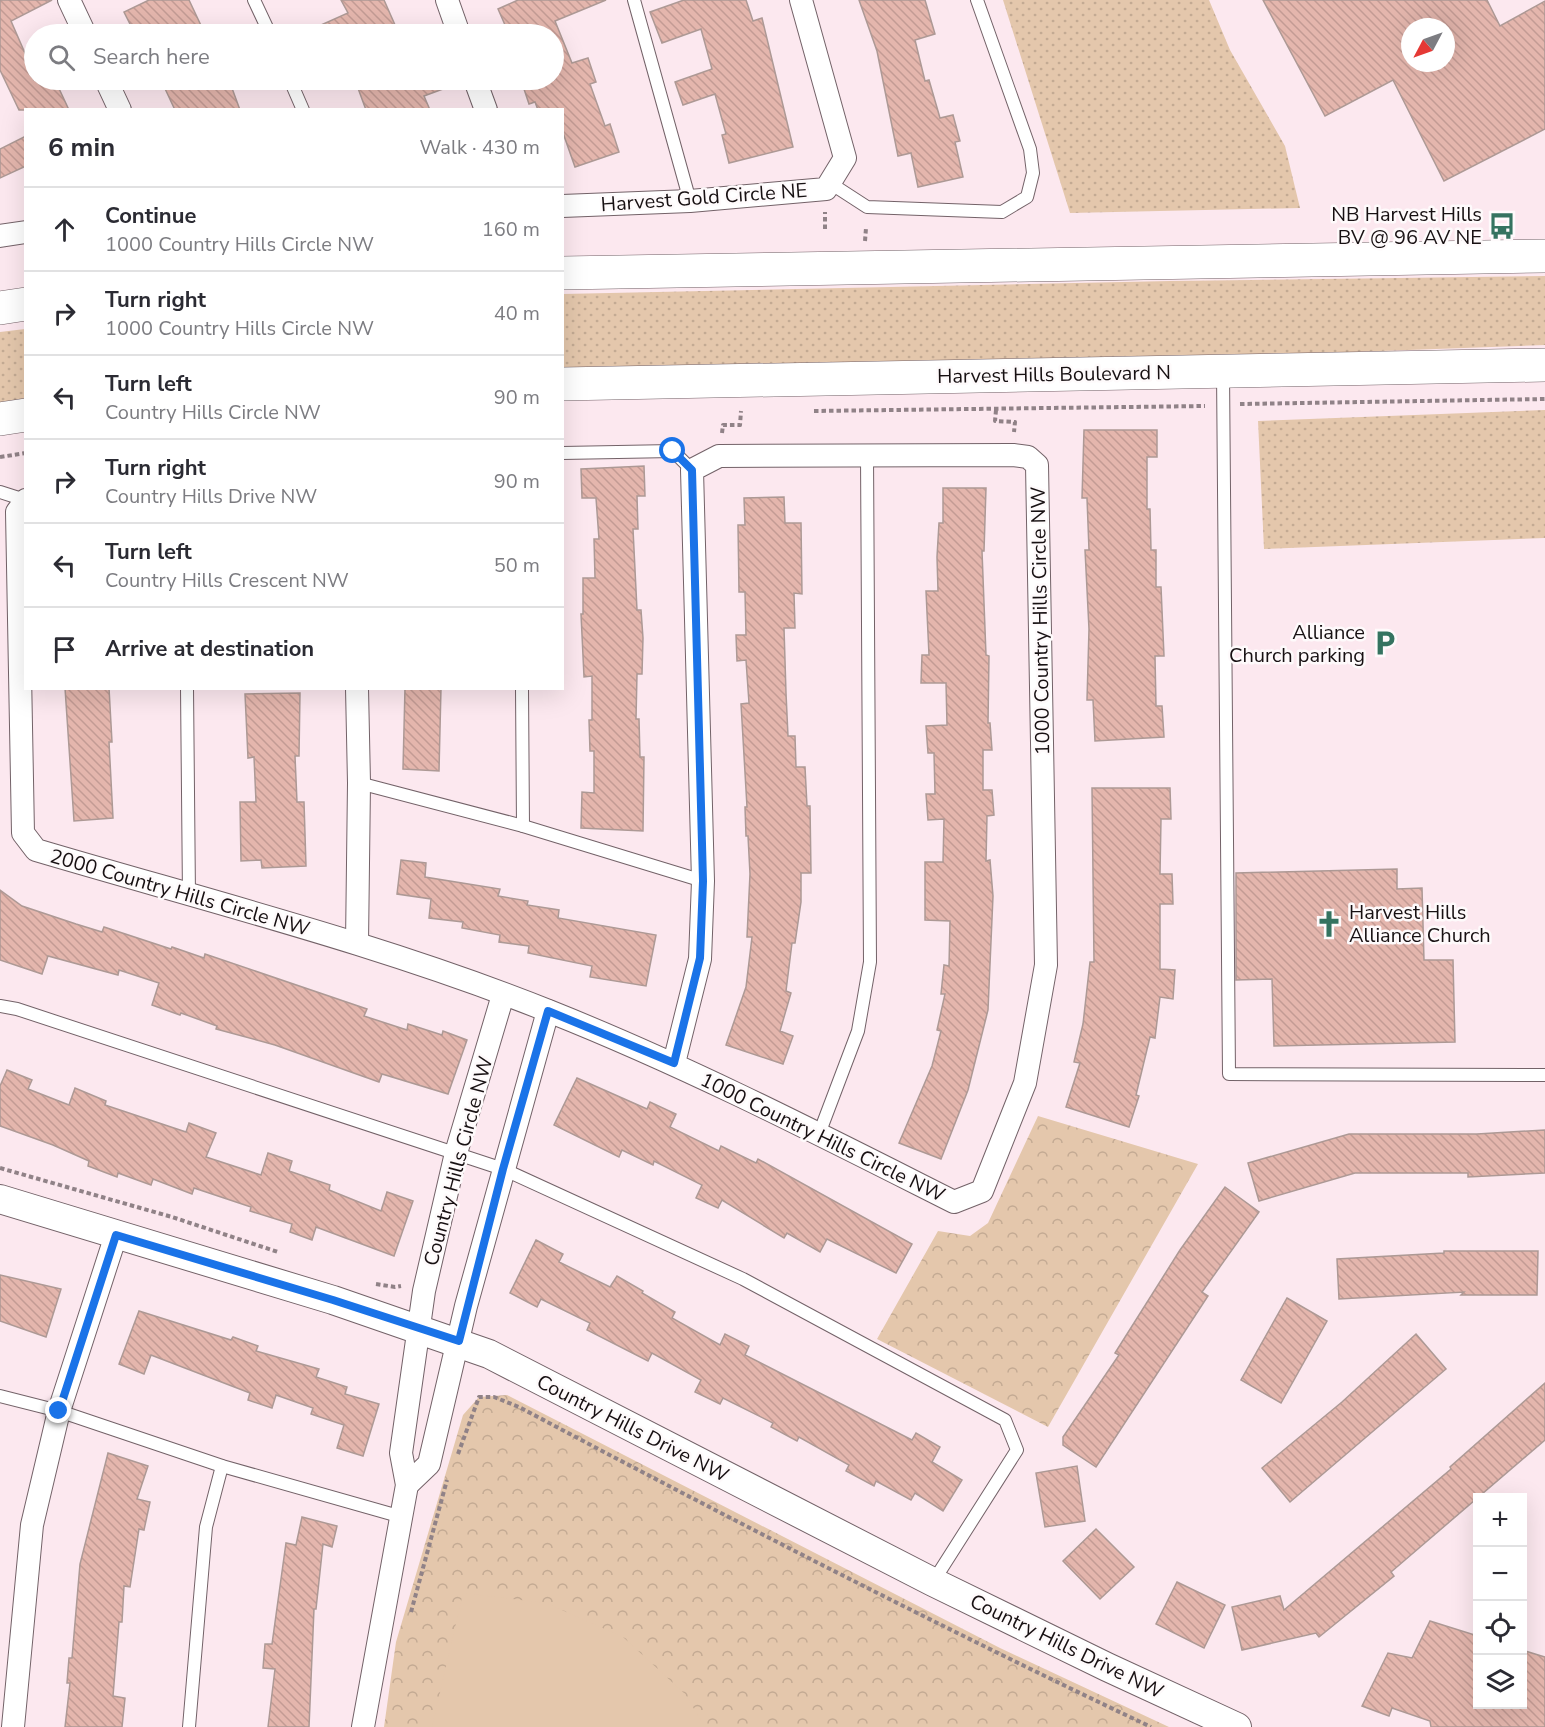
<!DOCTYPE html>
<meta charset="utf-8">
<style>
:root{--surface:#fff;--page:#f7f7f7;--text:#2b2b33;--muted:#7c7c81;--line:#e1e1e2}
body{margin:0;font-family:"Nunito Sans",sans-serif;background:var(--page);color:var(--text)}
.controls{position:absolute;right:18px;bottom:18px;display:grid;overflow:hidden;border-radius:0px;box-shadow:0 6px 24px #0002}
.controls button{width:54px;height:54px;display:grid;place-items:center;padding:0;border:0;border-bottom:2px solid var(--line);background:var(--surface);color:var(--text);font:30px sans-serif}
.compass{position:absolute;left:1401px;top:18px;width:54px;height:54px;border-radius:50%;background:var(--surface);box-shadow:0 6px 24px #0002;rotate:229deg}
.stop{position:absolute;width:18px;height:18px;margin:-14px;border:4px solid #1a73e8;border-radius:50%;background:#fff}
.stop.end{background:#1a73e8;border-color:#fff;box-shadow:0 2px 6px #0008}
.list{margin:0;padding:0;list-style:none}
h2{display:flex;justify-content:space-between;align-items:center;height:78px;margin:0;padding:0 24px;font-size:26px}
h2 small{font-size:20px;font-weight:400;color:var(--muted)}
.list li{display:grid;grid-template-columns:39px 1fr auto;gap:18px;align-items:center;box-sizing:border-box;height:84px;padding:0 24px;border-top:2px solid var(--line)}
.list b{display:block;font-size:22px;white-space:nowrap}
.list p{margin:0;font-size:20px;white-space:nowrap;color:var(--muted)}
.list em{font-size:20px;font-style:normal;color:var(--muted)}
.icon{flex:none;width:33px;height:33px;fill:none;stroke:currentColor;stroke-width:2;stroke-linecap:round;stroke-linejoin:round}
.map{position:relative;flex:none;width:1545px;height:1727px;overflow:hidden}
.search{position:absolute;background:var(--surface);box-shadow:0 6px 24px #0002;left:24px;top:24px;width:540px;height:66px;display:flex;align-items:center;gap:15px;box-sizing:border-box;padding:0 21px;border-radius:33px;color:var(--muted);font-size:22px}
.panel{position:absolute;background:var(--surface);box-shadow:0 6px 24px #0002;left:24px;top:108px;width:540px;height:582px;border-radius:0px}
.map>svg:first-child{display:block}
.grass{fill:url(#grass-dots)}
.forest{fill:url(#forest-crowns)}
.pitch{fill:#e4c7ac}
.building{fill:url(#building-back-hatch);stroke:#ad9995;stroke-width:1.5;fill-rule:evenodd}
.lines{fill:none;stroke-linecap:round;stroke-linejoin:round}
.service-casing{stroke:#736268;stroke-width:14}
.minor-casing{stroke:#736268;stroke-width:24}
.tertiary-casing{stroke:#736268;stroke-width:30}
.secondary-casing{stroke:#736268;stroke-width:34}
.path{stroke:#908287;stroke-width:4;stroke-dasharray:4.5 3;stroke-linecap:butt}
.service{stroke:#fff;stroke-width:12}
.minor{stroke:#fff;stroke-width:22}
.tertiary{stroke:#fff;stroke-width:28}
.secondary{stroke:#fff;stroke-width:33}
.route{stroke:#1a73e8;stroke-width:8}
.labels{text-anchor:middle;stroke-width:5;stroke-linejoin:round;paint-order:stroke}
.street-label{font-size:20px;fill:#171012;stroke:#fefafb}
.poi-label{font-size:20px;fill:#171012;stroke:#fefafb;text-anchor:end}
</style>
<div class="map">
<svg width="1545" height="1727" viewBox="0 0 1545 1727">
<defs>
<pattern id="grass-dots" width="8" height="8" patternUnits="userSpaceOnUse" patternTransform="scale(1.5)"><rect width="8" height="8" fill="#e4c7ac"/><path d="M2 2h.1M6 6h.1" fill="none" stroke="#c3aa93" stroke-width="1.8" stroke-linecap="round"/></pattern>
<pattern id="forest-crowns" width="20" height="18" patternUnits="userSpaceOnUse" patternTransform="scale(1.5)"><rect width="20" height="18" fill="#e4c7ac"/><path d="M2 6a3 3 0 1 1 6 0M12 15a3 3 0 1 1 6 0" fill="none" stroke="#c3aa93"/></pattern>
<pattern id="building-back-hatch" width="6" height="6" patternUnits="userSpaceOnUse" patternTransform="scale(1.5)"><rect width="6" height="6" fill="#e4b6ad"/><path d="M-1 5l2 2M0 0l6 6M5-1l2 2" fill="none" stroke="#c39b94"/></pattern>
</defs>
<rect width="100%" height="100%" fill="#fce8ef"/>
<g class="grass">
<path d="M1003,0h206l21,50 55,96 15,62 -230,5z"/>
<path d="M1545,276v69l-521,19 -461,5 -1,-75 608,-13z"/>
<path d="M25,329v71l-25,5v-73z"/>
<path d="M1545,410v128l-281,11 -6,-128z"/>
</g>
<g class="forest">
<path d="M1038,1116l160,48 -150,263 -171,-88 61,-108 32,5 18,-13z"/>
<path d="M507,1395l493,253 169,79h-785l12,-85 67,-227 16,-18z"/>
</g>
<path class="pitch" d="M463,1593l83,10 77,34 62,57 20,33h-273z"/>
<g class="building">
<path d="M0,0h52l-41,21 17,39 6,-3v23h21l14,30h-50l-19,-40z"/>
<path d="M149,0h40l16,34h-70l-11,-22z"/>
<path d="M341,0h43l15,34h-98l47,-21z"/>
<path d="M518,0h88l-51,21 17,42 16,-5 8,24 -6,2 15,42 5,-2 9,28 -44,15 -13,-37v-20h-24l-3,-8 -6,2 -8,-24h33v-46h-45l-11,-25z"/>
<path d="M684,0h62l7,21 9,-3 31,129 -64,16 -7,-28 4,-1 -11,-40 -32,11 -8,-23 37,-13 -11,-40 -39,14 -12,-31z"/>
<path d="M859,0h66l10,34 -20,6 10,41 4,-1 11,38 13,-3 7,26 -5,1 8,35 -45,10 -7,-34 -13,3 -21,-105z"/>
<path d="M1263,0h224l13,26 45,-25v128l-101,52 -51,-101 -68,36zM1410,27h36v36h-36z"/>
<path d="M161,80h68l11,30h-65z"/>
<path d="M355,80h107v2l-38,14 6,14h-64z"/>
<path d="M26,136v30l-26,12v-29z"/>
<path d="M1084,430h73v27h-10v52h3l1,41h5v37h5l3,69h-9l1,50h6l2,31 -69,4 -2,-41h-6l2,-71 -4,-79h4l-2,-52h-5z"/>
<path d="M644,466l1,30h-8l1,33h-5l4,81h4l2,28 -1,36h-5l-1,45h3l1,38h4l-1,74 -62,-3 1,-36 12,1v-42h-4l-1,-31h3v-44l-8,1 -3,-63h2v-36h12l-1,-39h5l-3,-41h-14l-1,-29z"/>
<path d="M943,488h43l-2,63h-2l4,104 3,1 -1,67h2l2,27h-9v40h9l2,25 -7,1 -1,45 4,-1 3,36 -5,114 -20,80 -27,69 -42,-16 33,-77 9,-35 -4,-1 8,-36h-4l3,-29 5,1 1,-45 -25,-1v-58h18l1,-43 -16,1 -2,-26h9l-1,-41h-6l-2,-27 21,-1 -1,-42h-25l1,-28h7l-3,-64h12l-1,-34 2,-34h4z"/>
<path d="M784,497l1,26h16l1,71 -8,-1 1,35h-11l2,65 2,43h7l1,31h9l2,39h3l1,67h-10v29l-6,41h-3l-6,48 5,2 -11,38 13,5 -10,28 -57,-19 20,-58 6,-50h-5l3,-63 -2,-38h-2l-1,-29h2l-6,-103 8,-1 -3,-43 -9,1 -1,-26h10l-1,-43h-6l-1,-67h7l-1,-27z"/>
<path d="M65,688h44l3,54h-3l4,76 -39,3z"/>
<path d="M405,688h36l-2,83 -36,-2z"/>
<path d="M300,693l-1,63h-4l2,46h7l2,64 -44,2 -1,-8 -20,1 -1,-59h16l-2,-45 -6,1 -3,-64z"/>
<path d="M1092,788h78l1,31h-10l-1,55h12l1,30h-13v65l15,1 -2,29 -13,-2 -5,41 -5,-1 -14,58 3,1 -10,31 -63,-20 14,-44 -6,-1 9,-38 7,-62h4z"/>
<path d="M401,860l25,3 -1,14 75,12 -2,7 30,5 -1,4 32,5 -1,8 98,17 -10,51 -56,-9 2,-11 -64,-13 1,-7 -30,-4 1,-7 -38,-7 1,-6 -34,-4 2,-19 -34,-5z"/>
<path d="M1397,869v20l25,-1 2,72h29l2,82 -181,4 -2,-67 -36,1v-107z"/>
<path d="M0,890l22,16 54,18 26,8 2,-5 67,22 1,-2 32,11 1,-4 162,55 -3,7 43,14 1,-6 34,11 1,-4 24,9 -19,54 -66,-20 -3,8 -104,-37 -59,-16 1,-3 -36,-13 -1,2 -28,-10 7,-22 -40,-13 -1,5 -70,-19 -6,18 -42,-14z"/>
<path d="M7,1070l25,10 -4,9 41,16 6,-17 31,13 -1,4 81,27 3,-9 27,10 -10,24 55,18 7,-22 24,8 -3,10 41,14 -1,5 52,21 6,-19 26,9 -19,55 -78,-29 -4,13 -22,-8 2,-8 -42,-13 1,-4 -57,-19 -2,6 -39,-15 -2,6 -33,-12 -1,4 -29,-11 1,-5 -36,-16 -53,-19v-40z"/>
<path d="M577,1078l70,31 3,-7 26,12 -6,13 49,24 2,-5 35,17 2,-4 154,85 -16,29 -69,-34 -7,13 -33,-19 -3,5 -62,-38 -4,8 -22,-10 6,-13 -48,-24 -1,4 -31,-15 -3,7 -65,-32z"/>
<path d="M1545,1130v43l-77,4v-4h-113l-96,28 -11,-38 101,-29h128z"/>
<path d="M1225,1187l34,25 -57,80 6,4 -112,171 -33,-22v-8l56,-82 -4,-2 65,-103z"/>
<path d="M536,1240l27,14 -4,8 51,25 7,-11 26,15 -1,2 33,19 -3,6 48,27 5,-11 24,12 -4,9 167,85 4,-7 24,14 -8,15 30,18 -19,31 -28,-18 -4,7 -35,-19 -2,5 -28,-15 3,-6 -50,-28 -2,4 -26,-14 2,-4 -50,-25 -3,6 -25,-12 6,-12 -49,-27 -4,8 -61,-31 3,-7 -49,-24 -4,8 -27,-14z"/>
<path d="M1444,1251h94l-1,44h-76l3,-3 -125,7 -2,-40 107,-6z"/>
<path d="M0,1275l61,14 -15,48 -46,-16z"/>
<path d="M1287,1298l40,23 -46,82 -40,-23z"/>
<path d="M139,1311l92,29 2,-3 25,9 -2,5 63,18 -3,8 31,10 -2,7 34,10 -16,52 -26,-8 7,-23 -33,-11 2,-6 -37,-13 -4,13 -24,-8 2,-7 -99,-38 -7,19 -25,-10z"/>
<path d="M1416,1334l30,35 -156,133 -28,-34 80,-66z"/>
<path d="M1545,1383v57l-154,132 3,4 -75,61 -3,-4 -74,17 -10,-43 48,-11 4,14 167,-141 -1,-2z"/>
<path d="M108,1453l40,13 -11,33 13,3 -6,28 -5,-1 -9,58 -6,-1 -2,36h-3l-6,74 12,2 -3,29h-57l5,-44h-3l2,-25h3l8,-94z"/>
<path d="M1077,1466l8,55 -40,6 -9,-54z"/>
<path d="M302,1517l35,9 -5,21 -9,-3 -7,65h-2l-5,118h-41l7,-58 -12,-1 2,-24h7l14,-101 10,2z"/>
<path d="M1096,1529l38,38 -34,32 -37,-38z"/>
<path d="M1177,1582l48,23 -21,43 -48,-24z"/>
<path d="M1430,1621l48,15v68h44v-54l23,7v70h-114l-1,-6 -38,-13 -3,8 -27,-10 26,-53 24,5z"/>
</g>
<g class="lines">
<defs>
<g id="service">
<path d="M254,0l16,34"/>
<path d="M634,0l56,201"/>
<path d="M290,80l13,30"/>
<path d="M830,183l37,24 135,5 25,-15 6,-24 -3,-24 -53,-149"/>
<path d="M1223,372l6,702 316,1"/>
<path d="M562,453l111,-2 19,19"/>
<path d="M0,492l25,8"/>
<path d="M187,688l2,208"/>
<path d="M522,688l1,138"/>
<path d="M359,783l164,43 180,55"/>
<path d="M0,1006l17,3 486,160 240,110 262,141 12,30 -84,132"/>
<path d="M819,1134l39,-103 12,-69 -3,-507"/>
<path d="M0,1396l59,15 163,55 180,51"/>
<path d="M189,1727l17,-200 16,-61"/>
</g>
<g id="minor">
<path d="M69,0l16,34"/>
<path d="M447,0l12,34"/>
<path d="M106,80l14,30"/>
<path d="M475,80l11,30"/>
<path d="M562,206l128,-5 136,-12 19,-31 -44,-158"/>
<path d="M0,236l26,-4"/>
<path d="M26,500l-9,12 6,321 13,17c172,51 348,95 515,162 138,55 270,123 403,190l28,-11 43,-108 21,-118 -9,-500 -9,-8 -15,-2 -294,1 -27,14 11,411 -3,78 -26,104"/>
<path d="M357,688l2,95 -2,160"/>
<path d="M407,1485l22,-21 37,-158 82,-295"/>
<path d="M13,1727l19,-202 27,-114 57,-176"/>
<path d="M363,1727l44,-242 -6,-32 23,-162 32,-138 47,-158"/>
</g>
<path id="tertiary" d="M0,1199l333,101 156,54 444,228 174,85 130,60"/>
<g id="secondary">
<path d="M562,273l983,-17"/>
<path d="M0,308l26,-4"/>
<path d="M562,384l983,-19"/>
<path d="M0,419l26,-4"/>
</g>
</defs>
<use href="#service" class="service-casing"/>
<use href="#minor" class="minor-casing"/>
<use href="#tertiary" class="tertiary-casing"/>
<use href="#secondary" class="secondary-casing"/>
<g class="path">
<path d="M825,229v-17"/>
<path d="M865,241l1,-13"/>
<path d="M1240,404l305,-5"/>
<path d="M996,410l-1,11 20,1 -1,10"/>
<path d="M814,411l391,-5"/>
<path d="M722,433l1,-8h17l1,-14"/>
<path d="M0,457l26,-4"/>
<path d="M0,1168l172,49 106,35"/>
<path d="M376,1284l19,3 6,-1"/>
<path d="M458,1454l21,-57h15l25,10c209,111 419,219 632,320"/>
<path d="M411,1612l36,-132"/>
</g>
<use href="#service" class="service"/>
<use href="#minor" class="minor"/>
<use href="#tertiary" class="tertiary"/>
<use href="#secondary" class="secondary"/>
</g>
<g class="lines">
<path class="route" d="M59,1411l57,-176 217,65 126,41 44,-172 45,-158 126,52 26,-105 3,-77 -11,-411 -19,-19"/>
</g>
<defs>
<symbol id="bus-bare" viewBox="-9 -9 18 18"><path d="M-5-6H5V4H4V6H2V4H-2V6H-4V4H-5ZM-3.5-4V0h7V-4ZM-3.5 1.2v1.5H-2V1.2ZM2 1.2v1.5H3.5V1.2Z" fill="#357360" stroke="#fefafb" stroke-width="2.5" paint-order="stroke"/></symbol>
<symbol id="parking-bare" viewBox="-9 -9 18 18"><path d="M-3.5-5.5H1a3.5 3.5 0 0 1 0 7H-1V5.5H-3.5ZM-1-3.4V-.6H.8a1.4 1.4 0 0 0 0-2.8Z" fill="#357360" stroke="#fefafb" stroke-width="2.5" paint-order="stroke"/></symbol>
<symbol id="church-bare" viewBox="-9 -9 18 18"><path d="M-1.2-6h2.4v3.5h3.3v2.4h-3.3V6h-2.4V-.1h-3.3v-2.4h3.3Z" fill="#357360" stroke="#fefafb" stroke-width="2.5" paint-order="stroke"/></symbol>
</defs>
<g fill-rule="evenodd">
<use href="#bus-bare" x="1483" y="207" width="38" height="38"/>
<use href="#parking-bare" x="1366" y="624" width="38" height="38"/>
<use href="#church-bare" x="1310" y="905" width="38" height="38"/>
</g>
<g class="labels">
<g class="street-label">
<text transform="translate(704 197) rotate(-4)" y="7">Harvest Gold Circle NE</text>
<text transform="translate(1054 374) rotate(-1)" y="7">Harvest Hills Boulevard N</text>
<text transform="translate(1040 621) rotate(-91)" y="7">1000 Country Hills Circle NW</text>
<text transform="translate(180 892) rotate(16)" y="7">2000 Country Hills Circle NW</text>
<text transform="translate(823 1137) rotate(26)" y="7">1000 Country Hills Circle NW</text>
<text transform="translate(458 1161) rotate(-75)" y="7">Country Hills Circle NW</text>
<text transform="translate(633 1428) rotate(27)" y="7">Country Hills Drive NW</text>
<text transform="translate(1067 1646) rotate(26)" y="7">Country Hills Drive NW</text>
</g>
<g class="poi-label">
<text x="1482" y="221">NB Harvest Hills<tspan x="1482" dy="23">BV @ 96 AV NE</tspan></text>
<text x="1365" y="639">Alliance<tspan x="1365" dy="23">Church parking</tspan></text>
<text x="1349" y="919" text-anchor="start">Harvest Hills<tspan x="1349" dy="23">Alliance Church</tspan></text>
</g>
</g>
</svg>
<div class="controls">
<button>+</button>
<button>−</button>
<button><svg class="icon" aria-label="locate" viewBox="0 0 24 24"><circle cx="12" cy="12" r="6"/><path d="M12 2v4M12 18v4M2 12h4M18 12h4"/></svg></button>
<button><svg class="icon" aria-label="layers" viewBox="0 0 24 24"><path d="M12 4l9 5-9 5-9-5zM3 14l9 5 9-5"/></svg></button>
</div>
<svg class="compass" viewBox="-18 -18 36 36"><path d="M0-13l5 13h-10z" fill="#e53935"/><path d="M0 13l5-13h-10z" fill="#7c7c81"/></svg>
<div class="stop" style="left:673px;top:451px"></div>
<div class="stop end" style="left:59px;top:1411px"></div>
<div class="search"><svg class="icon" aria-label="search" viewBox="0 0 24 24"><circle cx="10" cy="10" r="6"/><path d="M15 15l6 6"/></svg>Search here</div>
<section class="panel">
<h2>6 min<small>Walk · 430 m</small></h2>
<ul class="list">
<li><svg class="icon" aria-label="ahead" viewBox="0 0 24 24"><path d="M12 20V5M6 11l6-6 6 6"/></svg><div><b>Continue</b><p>1000 Country Hills Circle NW</p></div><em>160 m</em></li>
<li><svg class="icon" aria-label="right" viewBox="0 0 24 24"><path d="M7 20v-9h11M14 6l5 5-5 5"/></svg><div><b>Turn right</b><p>1000 Country Hills Circle NW</p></div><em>40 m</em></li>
<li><svg class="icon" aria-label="left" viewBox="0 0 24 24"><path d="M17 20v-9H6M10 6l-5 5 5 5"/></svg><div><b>Turn left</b><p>Country Hills Circle NW</p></div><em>90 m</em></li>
<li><svg class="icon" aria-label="right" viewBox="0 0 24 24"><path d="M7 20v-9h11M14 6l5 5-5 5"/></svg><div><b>Turn right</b><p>Country Hills Drive NW</p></div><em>90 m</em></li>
<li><svg class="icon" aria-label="left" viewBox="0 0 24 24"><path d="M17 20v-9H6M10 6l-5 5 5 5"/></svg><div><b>Turn left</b><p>Country Hills Crescent NW</p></div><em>50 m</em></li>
<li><svg class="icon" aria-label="arrive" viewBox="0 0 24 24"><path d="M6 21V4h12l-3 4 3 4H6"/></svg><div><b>Arrive at destination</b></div></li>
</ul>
</section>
</div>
